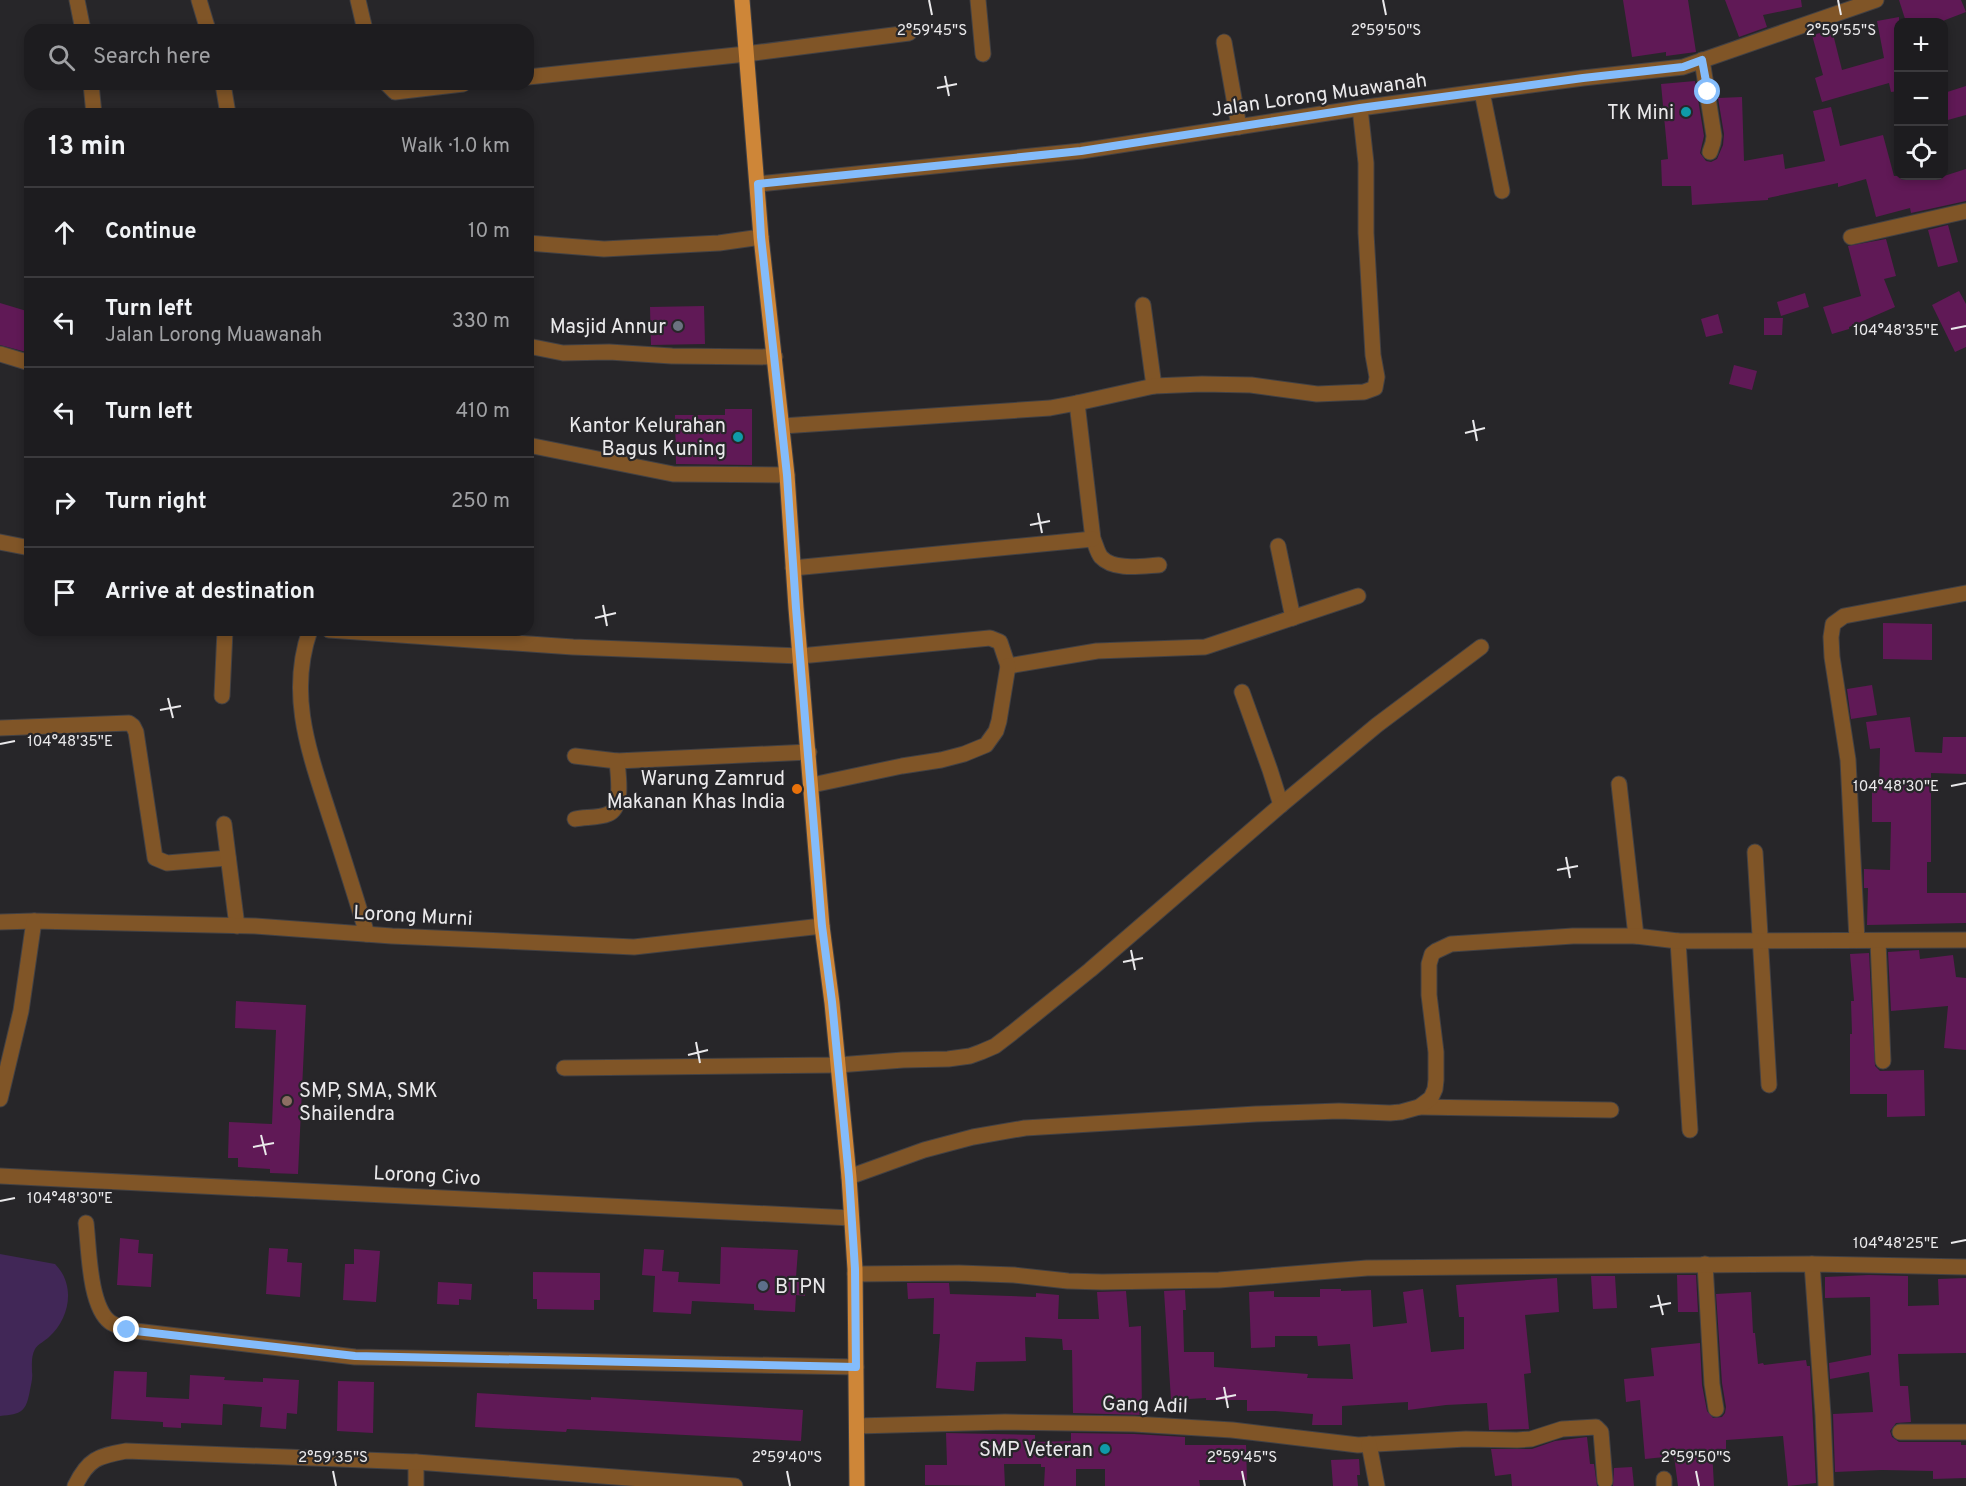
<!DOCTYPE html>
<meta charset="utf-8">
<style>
:root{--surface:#1d1c1f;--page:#2a292c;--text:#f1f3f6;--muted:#a0a1a4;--line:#3b3a3d}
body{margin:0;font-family:Overpass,sans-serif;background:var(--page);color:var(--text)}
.controls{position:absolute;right:18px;top:18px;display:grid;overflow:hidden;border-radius:12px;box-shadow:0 3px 9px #0003}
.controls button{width:54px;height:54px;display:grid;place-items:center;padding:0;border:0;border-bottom:2px solid var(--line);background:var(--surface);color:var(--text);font:30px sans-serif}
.stop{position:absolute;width:18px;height:18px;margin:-14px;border:4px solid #84bcfb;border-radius:50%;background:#fff}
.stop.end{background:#84bcfb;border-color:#fff;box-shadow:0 2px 6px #0008}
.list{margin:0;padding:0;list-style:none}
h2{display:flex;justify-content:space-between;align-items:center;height:78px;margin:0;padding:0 24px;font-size:26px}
h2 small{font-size:20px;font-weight:400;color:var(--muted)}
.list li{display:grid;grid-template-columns:39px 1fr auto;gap:18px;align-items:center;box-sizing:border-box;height:90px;padding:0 24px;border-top:2px solid var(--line)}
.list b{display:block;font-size:22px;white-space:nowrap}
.list p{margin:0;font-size:20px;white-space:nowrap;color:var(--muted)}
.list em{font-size:20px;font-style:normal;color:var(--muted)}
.icon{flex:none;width:33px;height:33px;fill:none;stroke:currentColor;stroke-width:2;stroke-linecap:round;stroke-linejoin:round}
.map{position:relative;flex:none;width:1966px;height:1486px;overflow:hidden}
.search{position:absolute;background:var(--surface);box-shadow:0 3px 9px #0003;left:24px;top:24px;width:510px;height:66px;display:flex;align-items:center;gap:15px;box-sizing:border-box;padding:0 21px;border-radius:18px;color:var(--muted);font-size:22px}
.panel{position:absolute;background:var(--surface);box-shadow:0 3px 9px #0003;left:24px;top:108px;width:510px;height:528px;border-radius:18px}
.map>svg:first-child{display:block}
.green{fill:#412757}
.building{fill:#601956}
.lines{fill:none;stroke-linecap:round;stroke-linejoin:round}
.minor-casing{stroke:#424144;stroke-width:17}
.major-casing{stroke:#424144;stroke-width:17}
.minor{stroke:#805527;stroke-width:15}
.major{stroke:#ce8638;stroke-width:15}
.route{stroke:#84bcfb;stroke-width:8}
.ticks{fill:none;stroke:#eae9eb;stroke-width:2}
.culture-dot{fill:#0f9aa8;stroke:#272629;stroke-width:2}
.worship-dot{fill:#6b7280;stroke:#272629;stroke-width:2}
.food-dot{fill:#e8710a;stroke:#272629;stroke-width:2}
.education-dot{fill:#8d6e63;stroke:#272629;stroke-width:2}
.service-dot{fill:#5c6f8a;stroke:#272629;stroke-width:2}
.labels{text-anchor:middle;stroke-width:4.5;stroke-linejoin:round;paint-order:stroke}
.street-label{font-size:20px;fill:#eae9eb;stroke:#272629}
.poi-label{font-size:20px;fill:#eae9eb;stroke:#272629;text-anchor:end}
.ticks-label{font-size:15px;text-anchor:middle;fill:#eae9eb;stroke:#272629;stroke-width:4.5;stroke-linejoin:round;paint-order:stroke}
</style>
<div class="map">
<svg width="1966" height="1486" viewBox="0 0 1966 1486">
<rect width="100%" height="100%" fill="#272629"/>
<path class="green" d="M0,1254l55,10c21,21 15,54 -6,73 -4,4 -11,7 -14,12 -4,7 -3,16 -3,23 1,6 -1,12 -2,18 -4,22 -8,24 -30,26z"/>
<g class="building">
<path d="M1623,0h65l8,52 -30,4v-4l-34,5z"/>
<path d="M1725,0h76l1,7 -39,8 4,12 -28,10z"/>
<path d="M1899,0h62l5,12 -26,10h-34z"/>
<path d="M1899,17v74l-8,1 -2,-9 -67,19 -7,-24 8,-3 -11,-40 20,-5 10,40 42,-12 -7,-37z"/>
<path d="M1695,81l9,55 -4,17 6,8 5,1 6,-3 6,-14 1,-11 -6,-36 24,-1 2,64 39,-7 2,15 40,-8 -12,-50 18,-4 9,39 43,-11 11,41h50l22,-7v32l-55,12 -1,-5 -34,9 -10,-38 -28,8v-4l-70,15v2l-76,5 -1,-19h-29l-1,-26 7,-1 -7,-75z"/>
<path d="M1966,86v29l-22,6v-28z"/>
<path d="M1948,225l10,37 -20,5 -10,-37z"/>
<path d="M1886,239l10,37 -12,3 11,28 -46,20v2l-17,5 -9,-27 38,-11 -13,-50z"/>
<path d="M1959,291l7,13v43l-11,5 -23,-47z"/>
<path d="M1805,293l4,14 -28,9 -4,-14z"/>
<path d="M0,303l30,9v41l-30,-8z"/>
<path d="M704,306l1,38 -54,1 -1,-38z"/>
<path d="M1718,314l5,19 -17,4 -5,-18z"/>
<path d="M1764,318h19l-1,17h-18z"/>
<path d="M1734,365l23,6 -5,19 -23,-6z"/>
<path d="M725,409h27v56l-76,-1 -1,-49h50z"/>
<path d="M1883,623l49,1v36l-49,-1z"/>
<path d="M1872,685l5,30 -26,4 -4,-30z"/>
<path d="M1910,717l5,35 27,1 1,-16h23v37l-35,-1v89h-4v31h39v30l-99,2 1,-37h-4v-19l26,1 1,-48h-19v-32h7l1,-42 -10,1 -4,-27z"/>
<path d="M1919,950l1,9 33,-4 3,22 10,1v72l-22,-2 4,-42 -57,5 -3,-59z"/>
<path d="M1869,953l6,113 5,5 44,-1 1,46 -38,1v-23h-37v-60h2l-1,-33h3l-4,-47z"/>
<path d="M236,1001l70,4 -8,169 -28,-1v-4l-32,-2v-9h-10l1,-36 43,2 4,-94 -41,-2z"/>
<path d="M120,1238l19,2 -1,13 15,1 -2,33 -34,-2z"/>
<path d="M721,1247l77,3 -2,27h10l-1,19 -9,-1 -1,17 -41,-2v-6l-62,-3 -1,13 -38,-2 2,-36 -13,-1 2,-26 20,1 -2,21 17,1 -1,10 42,2z"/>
<path d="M269,1248l19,1 -1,13 15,1 -2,34 -34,-3z"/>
<path d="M354,1249l26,2 -4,51 -33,-2 2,-36h9z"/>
<path d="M533,1272l67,1v27h-6v10l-57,-1v-10h-4z"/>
<path d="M1677,1275h19l2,37h-20z"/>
<path d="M1869,1275l39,1v30l31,-1 -1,-26 28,-1v75l-68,1 2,32h8l3,36 -15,1 -6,8 2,6 7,5h62v3h5v33l-33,1v-8l-51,-1 -47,2 -2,-58 40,-2 -4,-40 -39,7 -1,-16 42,-8 -1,-58 -45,1v-21z"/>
<path d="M1591,1276h24l2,32 -24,1z"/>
<path d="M1557,1278l2,34 -34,3 6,58 -7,1 5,55 -40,1 -2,-27 -41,2 -38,5v-8l-66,4v19h-30l1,-11 -38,-3h-28v-11h-41v-2l-35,2 -7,-109 21,-1 1,20h-3l1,42h30v15l94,7 -1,4 46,1 -3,-35 -32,2 -1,-10h-42v11l-24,1 -2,-56 25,-1v6h46v-8h21v2l30,-1 2,37 34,-4 -4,-31 20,-3 8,63 33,-3v-32h-5l-3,-32z"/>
<path d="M438,1282l34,2 -1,16 -12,-1v6l-22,-1z"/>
<path d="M907,1283h42l1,11 86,3v-4l23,2 -1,24h41l-2,-27 29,-1 3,36 12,-1 1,89 -69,-2 -1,-63h-9l-1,-11 -37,-2 1,24 -50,1 -2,29 -38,-3 4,-54h-7l1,-36 -26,1z"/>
<path d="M1751,1292l2,41h2l3,31 5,-1 1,2 42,-5 1,6h3l6,117 -28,3 -5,-50 -57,4v9l-14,1 2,36h-36l-4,-30 -29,3 -5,-59 -14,2 -2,-23 30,-3 -3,-28 49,-5 2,42 5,26 6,7 9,-1 3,-4 1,-6 -4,-24 -6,-89z"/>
<path d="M114,1371l33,1 -1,25 43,2 1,-24 35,2 -1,3 39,2v-4l36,2 -2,34 -10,-1 -1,16 -26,-2 2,-20 -39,-3 -1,21 -41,-2v5l-18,-1v-5l-52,-3z"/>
<path d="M338,1381l36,1 -1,51 -36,-2z"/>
<path d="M477,1393l114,7v-3l212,13 -2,31 -234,-12 -1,3 -91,-5z"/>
<path d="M946,1433l89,2v7l36,-1v-8l63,1 51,3v8h61l1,35h-48l1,6h-95v-17h-29v17h-32l1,-19h-4v-3h-37l1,22 -80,-1v-20h22z"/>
<path d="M1587,1437l3,27h4l3,22h-85l-1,-12 -16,2 -4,-27h41l23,-8z"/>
<path d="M1359,1459l1,16h-3l1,11h-25l-2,-26z"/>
<path d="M1632,1467l2,19h-21l1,-18z"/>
</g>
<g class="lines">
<defs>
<g id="minor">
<path d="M77,0l6,30"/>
<path d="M199,0l9,30"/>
<path d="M358,0l7,30"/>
<path d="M978,0l5,54"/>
<path d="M1224,42l15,85"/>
<path d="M1702,60l12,76 -1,7 -3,9"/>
<path d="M528,77l218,-23 163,-21"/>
<path d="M91,84l3,30"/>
<path d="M223,84l5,30"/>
<path d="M387,84l8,8 68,-8"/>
<path d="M1482,92l20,99"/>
<path d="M758,184l323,-33 279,-43 223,-30 100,-11 193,-67"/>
<path d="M1851,237l115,-26"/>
<path d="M528,243l76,6 115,-6 42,-6"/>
<path d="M1143,305l11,81"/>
<path d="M528,346l35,7 46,-1 63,4 103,1"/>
<path d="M0,354l30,9"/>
<path d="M1077,403l77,-17 48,-2 49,1 66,9 47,-2 11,-4 2,-11 -4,-22 -7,-122v-70l-6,-55"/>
<path d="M782,426l268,-18 27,-5 16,136c3,6 4,13 8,18 13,14 41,9 58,8"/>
<path d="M528,445l145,29 114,1"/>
<path d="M0,542l30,6"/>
<path d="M1278,546l15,72"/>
<path d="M793,568l300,-29"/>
<path d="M310,630c-23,66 0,124 20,187 13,39 25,78 37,117"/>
<path d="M329,630l244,17 227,9 190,-18 10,4 8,24 89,-15 108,-4 153,-51"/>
<path d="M1242,692l28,78 11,35"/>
<path d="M222,696l3,-66"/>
<path d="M0,728l129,-5 4,3 3,6 19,126 12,5 61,-5"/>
<path d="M575,756l42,5 192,-9"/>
<path d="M1619,784l17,152"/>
<path d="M812,785l90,-19 39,-6 23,-6 22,-9 10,-14 3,-10 9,-55"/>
<path d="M575,819c10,-2 24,-1 33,-5 16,-6 10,-40 9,-53"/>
<path d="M224,824l13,102"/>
<path d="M1755,852l14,233"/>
<path d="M0,922l34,-1 221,5 137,10 242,11 188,-21"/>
<path d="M1857,940l-9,-180 -16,-103 -1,-20 2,-13 11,-8 122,-23"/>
<path d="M1678,941l12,189"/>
<path d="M1878,941l5,120"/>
<path d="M564,1068l274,-3 65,-5 45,-1 22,-3 11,-4 14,-6 17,-13 78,-63 191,-165 96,-80 104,-78"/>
<path d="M0,1099l21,-88 13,-90"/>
<path d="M1419,1107l192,3"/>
<path d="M0,1176l851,42"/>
<path d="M849,1177l75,-27 49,-13 52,-9 231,-14 83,-3 51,2 11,-1 18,-5 12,-9 4,-9 1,-9v-28l-7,-57v-31l3,-10 4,-3 15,-7 122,-8h63l42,5 288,-1"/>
<path d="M86,1223c3,25 3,83 24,99 4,3 12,5 17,8l228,27 501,10"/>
<path d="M1705,1264l7,120 4,25"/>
<path d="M1812,1264l11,151 3,71"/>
<path d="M855,1274l104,-1 55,2 54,6 34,1 117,-2 148,-12 445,-4 154,3"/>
<path d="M857,1426l148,-4 129,2 98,6 126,15 108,-6 51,1 14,-1 31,-10 34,-2 5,5 4,49"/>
<path d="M1900,1432h66"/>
<path d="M1369,1444l8,42"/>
<path d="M416,1462v24"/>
<path d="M1664,1479v7"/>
<path d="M75,1486c13,-27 23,-30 51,-35l290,11 319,24"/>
</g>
<path id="major" d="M742,0l19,237 26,238 9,133 26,318 10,77 17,174 6,92 2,217"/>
</defs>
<use href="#minor" class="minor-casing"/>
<use href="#major" class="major-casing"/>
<use href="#minor" class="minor"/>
<use href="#major" class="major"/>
</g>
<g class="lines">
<path class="route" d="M127,1330l228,26 501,11 -1,-98 -6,-92 -17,-175 -10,-76 -26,-318 -9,-133 -26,-238 -3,-53 323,-33 279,-43 223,-30 100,-11 19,-7 6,32"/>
</g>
<path class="ticks" d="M929,0l3,15M1383,0l3,15M1838,0l3,15M945,76l4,20M937,88l20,-4M1951,329l15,-3M1473,420l4,21M1465,433l20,-5M1038,513l4,20M1030,525l20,-4M603,605l4,21M595,618l21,-5M168,698l5,20M160,710l21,-4M0,744l15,-3M1951,786l15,-3M1566,857l4,21M1557,870l21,-4M1131,950l4,20M1123,962l20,-4M696,1042l4,21M688,1055l20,-5M261,1135l5,20M253,1147l21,-4M0,1201l15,-3M1951,1243l15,-3M1658,1295l5,20M1650,1307l21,-4M1224,1387l4,21M1216,1399l20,-4M333,1471l3,15M787,1471l3,15M1242,1471l3,15M1696,1471l3,15"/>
<g class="culture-dot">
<circle cx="1686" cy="112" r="6"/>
<circle cx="738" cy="437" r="6"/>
<circle cx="1105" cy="1449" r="6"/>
</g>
<circle class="worship-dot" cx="678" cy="326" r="6"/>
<circle class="food-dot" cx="797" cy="789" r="6"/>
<circle class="education-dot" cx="287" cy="1101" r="6"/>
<circle class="service-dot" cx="763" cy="1286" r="6"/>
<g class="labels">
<g class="street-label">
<text transform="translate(1319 94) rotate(-8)" y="7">Jalan Lorong Muawanah</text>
<text transform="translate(413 915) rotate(3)" y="7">Lorong Murni</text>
<text transform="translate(427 1175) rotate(3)" y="7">Lorong Civo</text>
<text transform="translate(1145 1404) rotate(2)" y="7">Gang Adil</text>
</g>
<g class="poi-label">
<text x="1674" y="119">TK Mini</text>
<text x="666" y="333">Masjid Annur</text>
<text x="726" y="432">Kantor Kelurahan<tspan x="726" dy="23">Bagus Kuning</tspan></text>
<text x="785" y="785">Warung Zamrud<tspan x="785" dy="23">Makanan Khas India</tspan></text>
<text x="299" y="1097" text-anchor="start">SMP, SMA, SMK<tspan x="299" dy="23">Shailendra</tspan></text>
<text x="775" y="1293" text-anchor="start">BTPN</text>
<text x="1093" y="1456">SMP Veteran</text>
</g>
</g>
<g class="ticks-label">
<text x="1841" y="35">2°59'55"S</text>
<text x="932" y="35">2°59'45"S</text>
<text x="1386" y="35">2°59'50"S</text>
<text x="1896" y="335">104°48'35"E</text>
<text x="70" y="746">104°48'35"E</text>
<text x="1896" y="791">104°48'30"E</text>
<text x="70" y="1203">104°48'30"E</text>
<text x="1896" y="1248">104°48'25"E</text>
<text x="333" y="1462">2°59'35"S</text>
<text x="787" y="1462">2°59'40"S</text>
<text x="1242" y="1462">2°59'45"S</text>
<text x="1696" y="1462">2°59'50"S</text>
</g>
</svg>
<div class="controls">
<button>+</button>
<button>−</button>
<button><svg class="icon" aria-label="locate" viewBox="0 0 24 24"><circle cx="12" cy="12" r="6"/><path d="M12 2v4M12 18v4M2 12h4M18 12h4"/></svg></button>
</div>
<div class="stop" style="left:1708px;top:92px"></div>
<div class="stop end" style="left:127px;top:1330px"></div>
<div class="search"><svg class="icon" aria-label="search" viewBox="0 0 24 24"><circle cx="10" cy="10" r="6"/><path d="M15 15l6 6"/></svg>Search here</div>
<section class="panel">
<h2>13 min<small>Walk · 1.0 km</small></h2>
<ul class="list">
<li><svg class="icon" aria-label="ahead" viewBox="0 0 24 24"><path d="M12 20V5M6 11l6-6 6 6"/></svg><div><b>Continue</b></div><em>10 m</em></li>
<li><svg class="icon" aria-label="left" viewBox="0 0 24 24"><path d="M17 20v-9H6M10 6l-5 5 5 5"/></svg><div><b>Turn left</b><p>Jalan Lorong Muawanah</p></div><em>330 m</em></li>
<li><svg class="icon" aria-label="left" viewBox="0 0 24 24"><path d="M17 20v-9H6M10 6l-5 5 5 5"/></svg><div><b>Turn left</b></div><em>410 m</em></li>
<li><svg class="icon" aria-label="right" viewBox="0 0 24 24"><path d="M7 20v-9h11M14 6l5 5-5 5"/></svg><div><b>Turn right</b></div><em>250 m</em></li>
<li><svg class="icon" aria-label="arrive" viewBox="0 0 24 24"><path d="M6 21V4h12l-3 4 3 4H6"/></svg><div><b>Arrive at destination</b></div></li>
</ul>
</section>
</div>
